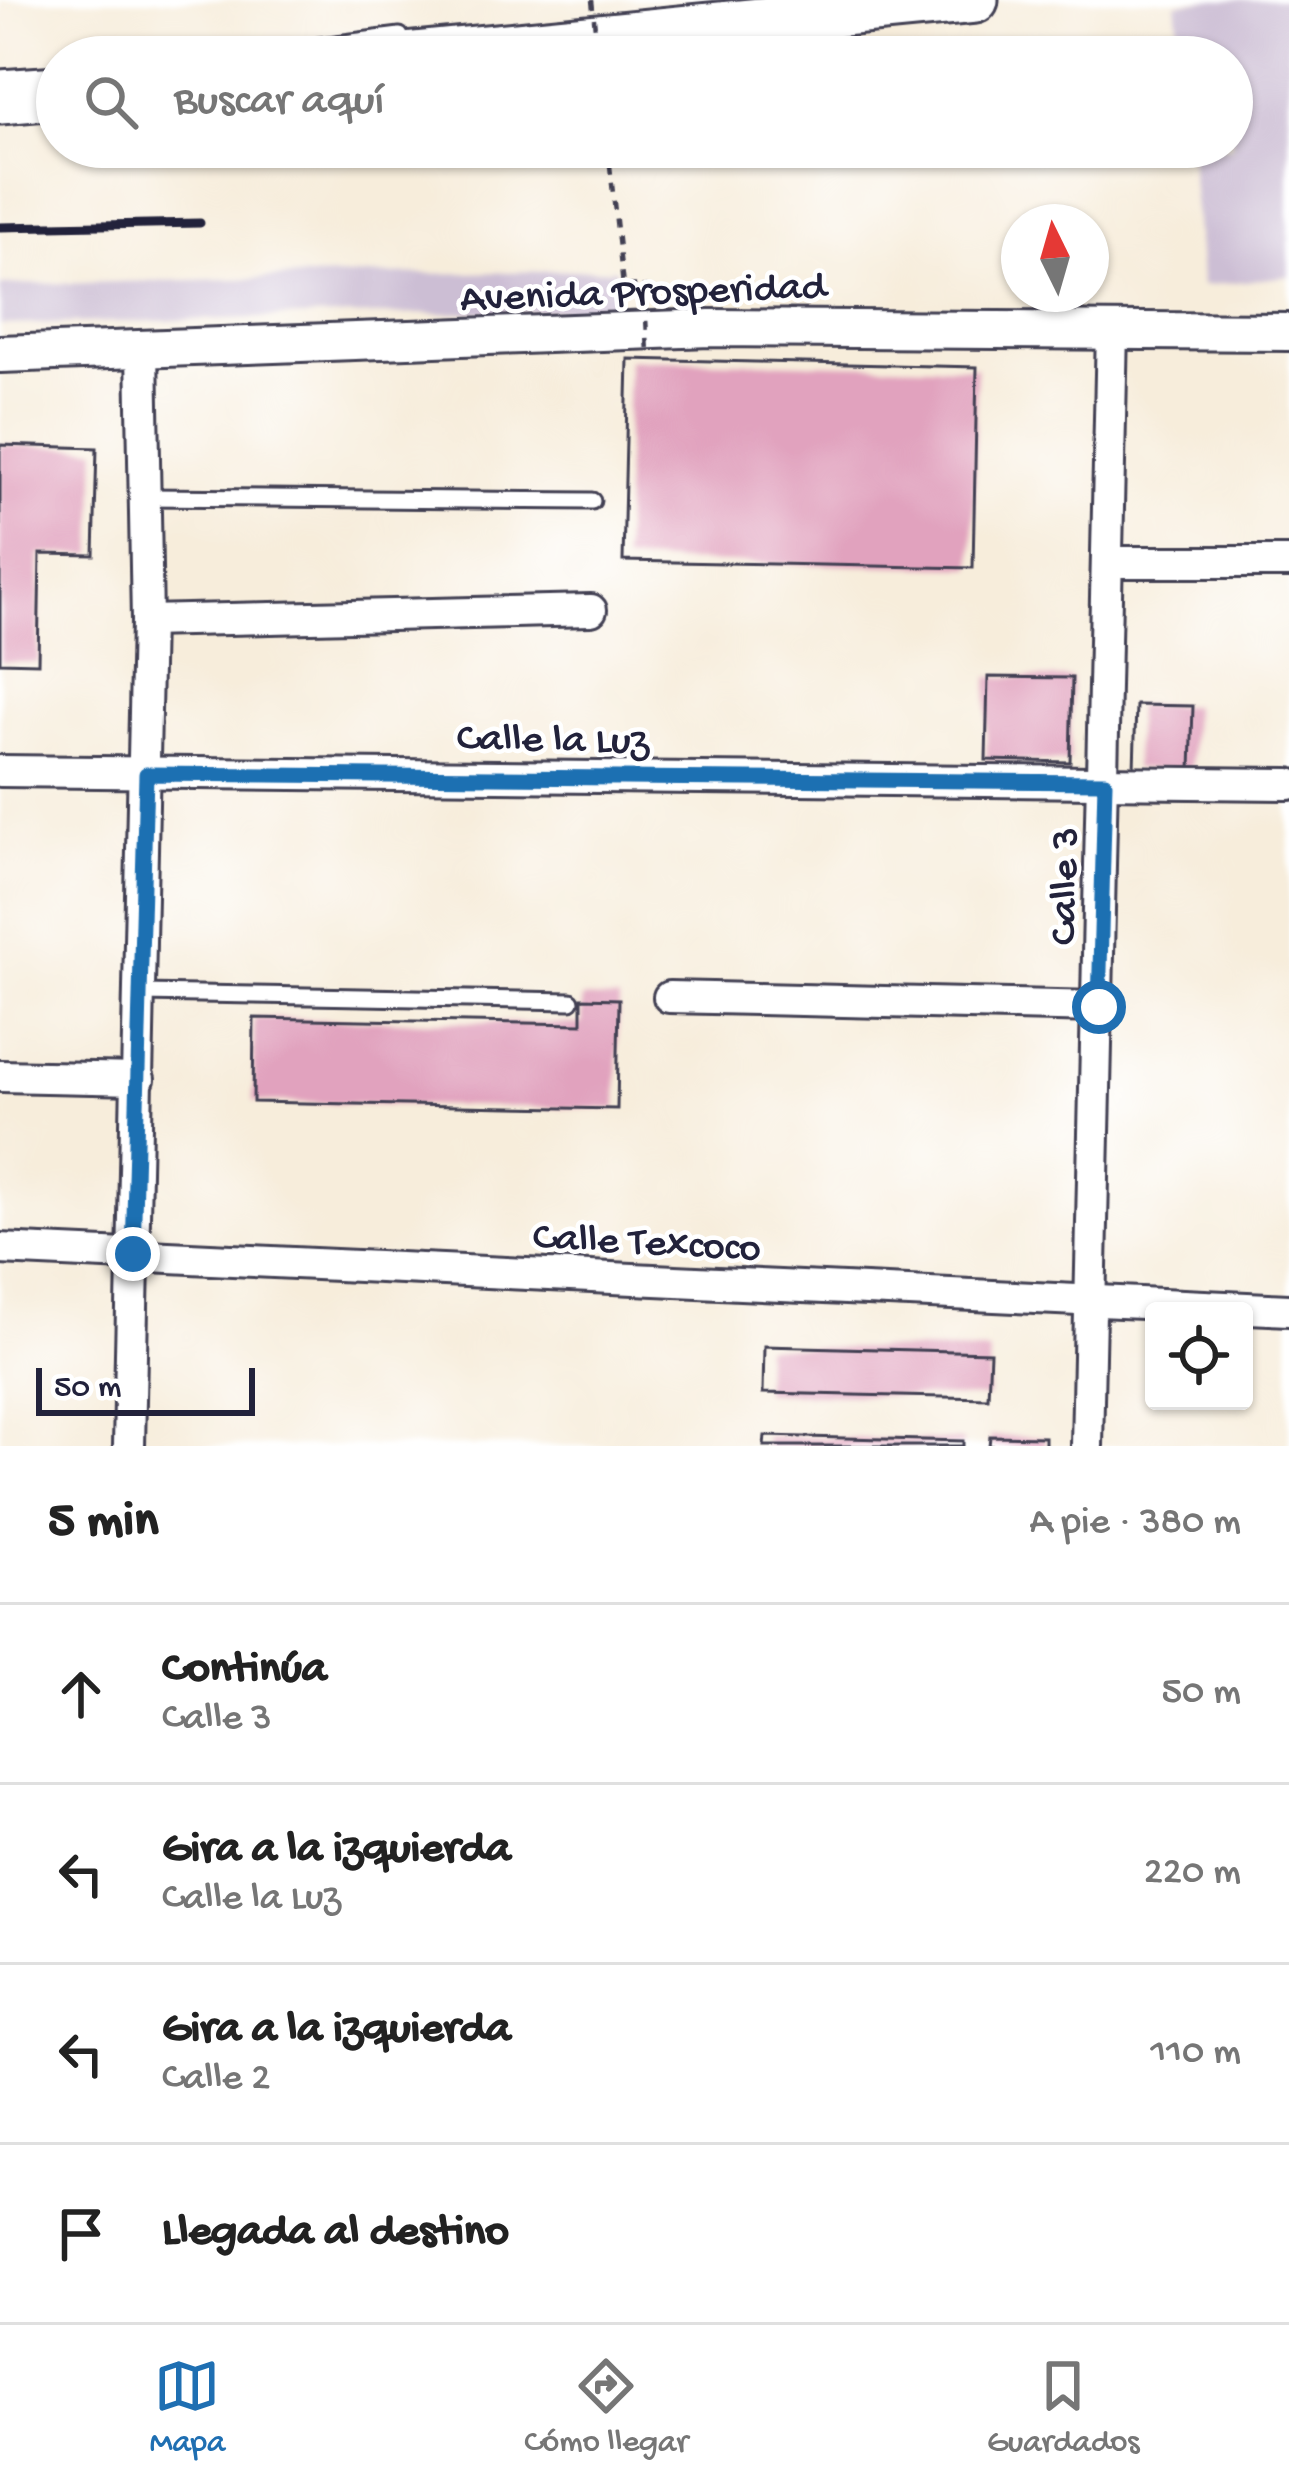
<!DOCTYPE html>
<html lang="es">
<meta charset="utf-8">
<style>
:root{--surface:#fff;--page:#f2f2f2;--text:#222;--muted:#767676;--line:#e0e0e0;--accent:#1f6fb2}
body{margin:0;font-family:"Gochi Hand",sans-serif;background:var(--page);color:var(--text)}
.controls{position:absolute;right:36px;bottom:36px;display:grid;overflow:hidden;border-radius:12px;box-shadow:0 3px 9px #0004}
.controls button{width:108px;height:108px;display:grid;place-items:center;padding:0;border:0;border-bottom:3px solid var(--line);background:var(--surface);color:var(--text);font:60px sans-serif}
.compass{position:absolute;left:1001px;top:204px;width:108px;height:108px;border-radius:50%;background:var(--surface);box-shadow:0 3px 9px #0004;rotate:355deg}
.scale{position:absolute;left:36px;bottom:30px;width:219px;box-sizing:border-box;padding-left:12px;border:6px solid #22223b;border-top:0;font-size:33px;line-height:42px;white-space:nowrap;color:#22223b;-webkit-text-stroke:9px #fff;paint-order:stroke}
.stop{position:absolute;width:36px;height:36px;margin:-27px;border:9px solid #1f6fb2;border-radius:50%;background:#fff}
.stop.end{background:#1f6fb2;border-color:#fff;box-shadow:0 3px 12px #0008}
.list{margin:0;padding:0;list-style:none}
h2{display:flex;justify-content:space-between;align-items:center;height:156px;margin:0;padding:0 48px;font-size:51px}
h2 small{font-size:39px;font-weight:400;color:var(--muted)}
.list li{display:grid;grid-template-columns:78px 1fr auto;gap:36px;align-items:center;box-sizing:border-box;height:180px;padding:0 48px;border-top:3px solid var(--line)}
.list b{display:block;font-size:45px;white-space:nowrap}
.list p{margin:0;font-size:39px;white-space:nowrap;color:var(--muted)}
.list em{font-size:39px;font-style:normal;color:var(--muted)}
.icon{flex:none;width:66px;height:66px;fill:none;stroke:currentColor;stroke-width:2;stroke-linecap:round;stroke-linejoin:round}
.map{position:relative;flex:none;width:1289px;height:1446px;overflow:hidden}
.search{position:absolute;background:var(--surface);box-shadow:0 3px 9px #0004;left:36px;right:36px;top:36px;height:132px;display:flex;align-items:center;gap:30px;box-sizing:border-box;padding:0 42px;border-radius:66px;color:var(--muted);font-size:45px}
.sheet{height:876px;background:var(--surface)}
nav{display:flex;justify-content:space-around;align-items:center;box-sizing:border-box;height:168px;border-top:3px solid var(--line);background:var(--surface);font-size:33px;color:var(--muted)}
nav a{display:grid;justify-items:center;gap:6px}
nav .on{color:var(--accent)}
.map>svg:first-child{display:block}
.industrial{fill:#ccbed4}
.building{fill:#e1a2be}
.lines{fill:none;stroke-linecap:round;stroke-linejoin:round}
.service-casing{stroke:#424053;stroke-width:21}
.minor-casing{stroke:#424053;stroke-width:36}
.tertiary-casing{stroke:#424053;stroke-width:42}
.primary-casing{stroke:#424053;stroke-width:51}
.path{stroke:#424053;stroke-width:4.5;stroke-dasharray:9 9;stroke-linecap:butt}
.service{stroke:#fff;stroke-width:15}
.minor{stroke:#fff;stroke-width:30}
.tertiary{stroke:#fff;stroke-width:36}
.primary{stroke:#fff;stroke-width:45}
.rail{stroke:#22223b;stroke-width:9}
.path-bridge{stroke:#424053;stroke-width:4.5;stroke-dasharray:9 9;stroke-linecap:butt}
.route{stroke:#1f6fb2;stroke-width:15}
.labels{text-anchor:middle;stroke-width:9;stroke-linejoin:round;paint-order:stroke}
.street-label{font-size:42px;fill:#22223b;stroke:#fff}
</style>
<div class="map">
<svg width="1289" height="1446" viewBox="0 0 1289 1446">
<rect width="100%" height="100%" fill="#fff"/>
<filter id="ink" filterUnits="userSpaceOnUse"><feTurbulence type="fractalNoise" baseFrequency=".00833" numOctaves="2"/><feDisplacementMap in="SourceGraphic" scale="24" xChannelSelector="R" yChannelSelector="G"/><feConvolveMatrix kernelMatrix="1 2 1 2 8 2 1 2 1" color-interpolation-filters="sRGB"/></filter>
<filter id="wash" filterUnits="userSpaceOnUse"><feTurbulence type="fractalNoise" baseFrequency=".004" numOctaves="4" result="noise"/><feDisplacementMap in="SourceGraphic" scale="48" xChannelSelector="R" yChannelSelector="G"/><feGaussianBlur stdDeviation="2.7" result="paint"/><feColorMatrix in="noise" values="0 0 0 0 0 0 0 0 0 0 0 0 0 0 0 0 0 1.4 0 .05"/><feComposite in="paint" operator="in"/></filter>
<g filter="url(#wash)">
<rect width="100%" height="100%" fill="#f7eddb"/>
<g class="industrial">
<path d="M1211,0h78v276l-87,10 -13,-139h43v-90h-51l-5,-54z"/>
<path d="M616,269l2,40 -618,16v-40z"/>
</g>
<g id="blocks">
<g class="building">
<path d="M628,359l349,8 -4,201 -350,-7z"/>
<path d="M0,445l97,3 -3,107 -54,-1 -2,109 -38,-1z"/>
<path d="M988,677l84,1 -2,84 -84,-2z"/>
<path d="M1136,705l57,1 -2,64 -57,-1z"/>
<path d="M582,998l37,1 -2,110 -364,-7 1,-84 328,6z"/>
<path d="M764,1346l226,6 -2,46 -225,-5z"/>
<path d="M765,1436l198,5v5h-199z"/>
<path d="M990,1436l55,1v9h-56z"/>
</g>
</g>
</g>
<g filter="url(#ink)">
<use href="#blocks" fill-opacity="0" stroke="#424053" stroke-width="3"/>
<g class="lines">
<defs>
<g id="service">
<path d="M231,57l169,-21"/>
<path d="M0,78l57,-4"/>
<path d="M144,497l448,4"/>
<path d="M142,993l429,8"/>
</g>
<g id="minor">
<path d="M1108,562h181"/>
<path d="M147,621l444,-11"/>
<path d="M0,771l1289,13"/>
<path d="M669,997l430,10"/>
<path d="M0,1076l139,3"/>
<path d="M0,1249l1289,61"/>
<path d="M129,1446l18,-825 -5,-270"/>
<path d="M1087,1446l25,-1117"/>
</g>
<path id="tertiary" d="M0,354l710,-26 579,4"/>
<g id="primary">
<path d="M395,57l580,-57"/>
<path d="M0,101l57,-5"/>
</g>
</defs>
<use href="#service" class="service-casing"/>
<use href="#minor" class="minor-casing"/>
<use href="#tertiary" class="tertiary-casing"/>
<use href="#primary" class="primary-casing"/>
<path class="path" d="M608,147l15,139 21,-1"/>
<use href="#service" class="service"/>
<use href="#minor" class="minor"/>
<use href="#tertiary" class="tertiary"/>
<use href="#primary" class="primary"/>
<path class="rail" d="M0,227l200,-4"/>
<g class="path-bridge">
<path d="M592,0l6,57"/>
<path d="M644,285l4,67"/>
</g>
</g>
</g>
<g class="lines" filter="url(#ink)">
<path class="route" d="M133,1254l13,-480 959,8 -6,225"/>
</g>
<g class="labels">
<g class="street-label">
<text transform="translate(643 288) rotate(-2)" y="15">Avenida Prosperidad</text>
<text transform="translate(553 735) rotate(1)" y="15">Calle la Luz</text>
<text transform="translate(1060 886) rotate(-89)" y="15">Calle 3</text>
<text transform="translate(647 1238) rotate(3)" y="15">Calle Texcoco</text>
</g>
</g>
</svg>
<div class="controls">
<button><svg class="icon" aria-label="locate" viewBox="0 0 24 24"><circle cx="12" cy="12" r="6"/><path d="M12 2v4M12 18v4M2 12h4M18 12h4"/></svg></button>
</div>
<svg class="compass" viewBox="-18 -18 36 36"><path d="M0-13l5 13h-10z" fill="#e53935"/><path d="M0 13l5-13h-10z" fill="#767676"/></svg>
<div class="scale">50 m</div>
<div class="stop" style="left:1099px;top:1007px"></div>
<div class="stop end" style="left:133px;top:1254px"></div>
<div class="search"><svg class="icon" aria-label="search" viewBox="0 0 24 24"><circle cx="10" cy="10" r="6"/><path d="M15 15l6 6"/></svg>Buscar aquí</div>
</div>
<section class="sheet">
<h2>5 min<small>A pie · 380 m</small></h2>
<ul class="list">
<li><svg class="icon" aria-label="ahead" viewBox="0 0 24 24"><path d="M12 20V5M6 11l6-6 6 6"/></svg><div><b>Continúa</b><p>Calle 3</p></div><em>50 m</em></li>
<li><svg class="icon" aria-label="left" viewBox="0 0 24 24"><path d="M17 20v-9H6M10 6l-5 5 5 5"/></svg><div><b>Gira a la izquierda</b><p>Calle la Luz</p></div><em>220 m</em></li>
<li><svg class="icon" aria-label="left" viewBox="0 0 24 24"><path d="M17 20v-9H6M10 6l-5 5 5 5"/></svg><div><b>Gira a la izquierda</b><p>Calle 2</p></div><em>110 m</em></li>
<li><svg class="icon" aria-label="arrive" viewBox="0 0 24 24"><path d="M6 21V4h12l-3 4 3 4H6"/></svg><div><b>Llegada al destino</b></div></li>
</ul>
</section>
<nav>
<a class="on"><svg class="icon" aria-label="map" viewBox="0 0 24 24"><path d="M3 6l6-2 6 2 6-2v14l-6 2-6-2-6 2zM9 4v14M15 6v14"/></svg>Mapa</a>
<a><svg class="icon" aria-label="directions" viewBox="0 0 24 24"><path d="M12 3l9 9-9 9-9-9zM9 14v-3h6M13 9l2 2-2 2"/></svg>Cómo llegar</a>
<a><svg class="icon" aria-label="saved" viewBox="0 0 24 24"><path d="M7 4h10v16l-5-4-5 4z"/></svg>Guardados</a>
</nav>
